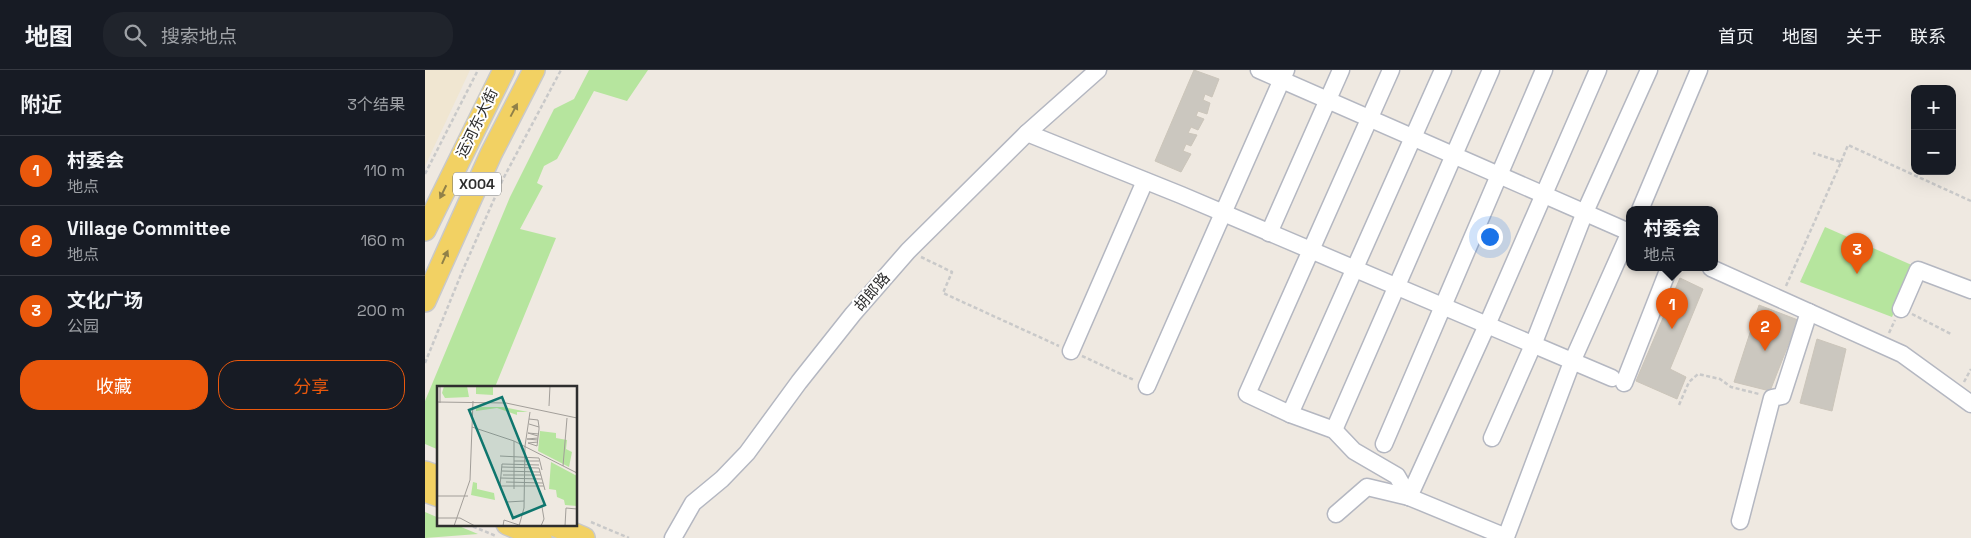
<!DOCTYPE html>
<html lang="zh">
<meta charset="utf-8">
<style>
:root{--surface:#171b24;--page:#20242c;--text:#f1f3f6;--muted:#9ea1a6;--line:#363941;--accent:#ea580c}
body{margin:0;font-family:"Space Grotesk","Noto Sans SC",sans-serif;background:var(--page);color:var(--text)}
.controls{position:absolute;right:15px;top:15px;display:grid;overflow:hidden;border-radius:10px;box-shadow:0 5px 20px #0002}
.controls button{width:45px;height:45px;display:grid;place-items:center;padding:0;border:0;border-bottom:1px solid var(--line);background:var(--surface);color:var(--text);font:25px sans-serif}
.you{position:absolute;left:1064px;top:166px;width:18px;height:18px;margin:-12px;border:4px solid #fff;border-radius:50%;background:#1a73e8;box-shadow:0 0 0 8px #1a73e833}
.badge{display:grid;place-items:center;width:32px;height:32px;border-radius:50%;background:var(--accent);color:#fff;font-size:16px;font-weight:700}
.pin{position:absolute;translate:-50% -41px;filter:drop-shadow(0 1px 2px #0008)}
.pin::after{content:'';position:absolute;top:26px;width:18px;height:15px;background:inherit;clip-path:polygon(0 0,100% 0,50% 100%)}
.popup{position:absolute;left:1201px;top:136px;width:92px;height:65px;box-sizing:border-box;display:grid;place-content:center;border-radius:10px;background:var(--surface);filter:drop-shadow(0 1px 4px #0005);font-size:16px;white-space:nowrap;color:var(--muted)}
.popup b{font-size:19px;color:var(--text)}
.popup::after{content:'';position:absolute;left:50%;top:100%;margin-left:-10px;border:10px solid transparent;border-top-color:var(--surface)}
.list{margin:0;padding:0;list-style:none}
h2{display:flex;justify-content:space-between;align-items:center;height:65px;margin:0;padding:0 20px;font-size:21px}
h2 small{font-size:16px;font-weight:400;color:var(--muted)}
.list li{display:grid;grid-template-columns:32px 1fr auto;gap:15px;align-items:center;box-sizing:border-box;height:70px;padding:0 20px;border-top:1px solid var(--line)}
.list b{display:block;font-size:19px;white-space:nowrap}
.list p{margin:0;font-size:16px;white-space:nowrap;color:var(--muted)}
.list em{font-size:16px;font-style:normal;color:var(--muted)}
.actions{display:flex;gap:10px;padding:15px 20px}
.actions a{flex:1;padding:11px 0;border:1px solid var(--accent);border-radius:20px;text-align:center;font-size:18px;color:var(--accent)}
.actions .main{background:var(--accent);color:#fff}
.icon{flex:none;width:28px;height:28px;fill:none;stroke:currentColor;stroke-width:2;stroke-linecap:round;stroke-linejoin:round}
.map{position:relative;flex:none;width:1546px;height:468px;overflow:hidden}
header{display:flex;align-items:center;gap:30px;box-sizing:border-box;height:70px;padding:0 25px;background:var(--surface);border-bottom:1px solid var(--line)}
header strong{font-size:24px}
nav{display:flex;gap:28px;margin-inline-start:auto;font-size:18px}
.search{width:350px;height:45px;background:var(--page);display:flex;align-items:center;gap:12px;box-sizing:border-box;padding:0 18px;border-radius:20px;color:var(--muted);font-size:19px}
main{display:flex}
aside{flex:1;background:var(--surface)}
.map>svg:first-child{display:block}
.education{fill:#f0e6d1}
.green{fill:#b6e59e}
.building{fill:#cbc7bf;stroke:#cbc5ba}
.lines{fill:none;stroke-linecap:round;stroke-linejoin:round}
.minor-casing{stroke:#b4b7c1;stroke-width:19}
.major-casing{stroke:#c9c9c9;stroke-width:24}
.path{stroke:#c9c9c9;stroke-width:2.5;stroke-dasharray:4 2.5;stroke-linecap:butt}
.minor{stroke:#fff;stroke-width:16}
.major{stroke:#f2d163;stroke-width:21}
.oneway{fill:#908048}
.labels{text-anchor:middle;stroke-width:4;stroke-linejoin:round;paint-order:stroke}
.shield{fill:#fff;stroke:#6d6d6d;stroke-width:1}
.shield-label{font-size:14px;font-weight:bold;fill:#2e2e2e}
.street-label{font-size:15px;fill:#2e2e2e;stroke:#fff}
.inset-road{fill:none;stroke:#a29e99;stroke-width:1}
.view{fill:#0f766e;fill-opacity:0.15;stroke:#0f766e;stroke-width:2.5}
.inset-edge{fill:none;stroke:#2e2e2e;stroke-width:2.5}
</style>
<header>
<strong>地图</strong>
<div class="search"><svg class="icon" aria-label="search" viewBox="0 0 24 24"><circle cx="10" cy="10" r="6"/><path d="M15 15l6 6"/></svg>搜索地点</div>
<nav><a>首页</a><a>地图</a><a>关于</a><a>联系</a></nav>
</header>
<main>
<aside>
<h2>附近<small>3个结果</small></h2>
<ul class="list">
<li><span class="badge">1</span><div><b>村委会</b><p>地点</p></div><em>110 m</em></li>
<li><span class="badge">2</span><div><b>Village Committee</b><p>地点</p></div><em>160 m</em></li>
<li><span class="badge">3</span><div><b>文化广场</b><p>公园</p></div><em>200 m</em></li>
</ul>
<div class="actions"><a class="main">收藏</a><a>分享</a></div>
</aside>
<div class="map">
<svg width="1546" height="468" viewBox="0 0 1546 468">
<rect width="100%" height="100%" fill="#efe9e1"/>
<path class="education" d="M0,0h45l-45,96z"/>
<g class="green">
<path d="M164,0h59l-21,31 -33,-10 -37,68 -13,7 -7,17 6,3 -23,43 36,9 -61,149h-56v63l-14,-6v-43l85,-204 44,-88 20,-10z"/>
<path d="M1400,157l89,39 -22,51 -92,-35z"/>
<path d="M0,442l14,6v6h15l24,10 -53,4z"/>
</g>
<g class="building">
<path d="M769,0l25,9 -7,18 -7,-3 -2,6 7,3 -3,11 -9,-3 -2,5 8,3 -6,11 -7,-3 -3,6 9,2 -6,11 -5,-2 -3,7 8,3 -10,18 -26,-11z"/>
<path d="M1255,208l23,11 -33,80 16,8 -9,22 -41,-18z"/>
<path d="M1334,235l39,15 -28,71 -36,-9z"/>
<path d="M1392,269l29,10 -14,62 -32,-8z"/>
</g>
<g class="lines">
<defs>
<g id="minor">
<path d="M834,0l370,162"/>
<path d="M966,0l-144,324 43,20 44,16 20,21 43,25 12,21"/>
<path d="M602,63l154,62 431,183"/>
<path d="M1215,140l59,-140"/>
<path d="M844,163l72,-163"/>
<path d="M1286,198l191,86 69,50"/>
<path d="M1476,239l17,-39 53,20"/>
<path d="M646,281l74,-170"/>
<path d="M1199,313l45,-115"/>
<path d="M722,316l139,-316"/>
<path d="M865,344l153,-344"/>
<path d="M909,360l157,-360"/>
<path d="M1067,368l41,-93 52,-133 64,-142"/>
<path d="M959,374l160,-374"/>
<path d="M984,427l78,-172 111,-255"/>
<path d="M911,444l31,-27 42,10 97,40 66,-175 57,-128"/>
<path d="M1315,451l32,-123 10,-2 27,-84"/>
<path d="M248,468l20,-35 29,-24 25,-26 52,-71 54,-68 55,-63 119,-118 71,-63"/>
</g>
<g id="major">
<path d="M0,160l79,-160"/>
<path d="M0,231l66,-147 43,-84"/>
<path d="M0,402l14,5"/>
<path d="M0,421l14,5"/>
<path d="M82,454l34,14"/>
<path d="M126,454l33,14"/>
</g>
</defs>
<use href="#minor" class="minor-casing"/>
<use href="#major" class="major-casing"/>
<g class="path">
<path d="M1416,92l7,-17 123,56"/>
<path d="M0,104l53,-104"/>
<path d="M496,187l31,15 -9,21 116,53"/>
<path d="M1361,216l55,-124 -28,-9"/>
<path d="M1487,244l39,20"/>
<path d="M1464,263l6,-13"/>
<path d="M657,286l52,24"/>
<path d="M0,293l37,-91 41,-93 58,-109"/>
<path d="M1539,312l7,-13"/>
<path d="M1254,335l10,-23 9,-8 22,5 11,8 28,7"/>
<path d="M166,452l38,16"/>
<path d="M42,454l29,12"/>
</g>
<use href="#minor" class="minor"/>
<use href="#major" class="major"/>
</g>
<defs><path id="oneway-solid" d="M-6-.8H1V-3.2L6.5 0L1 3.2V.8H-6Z" transform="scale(1.25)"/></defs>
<g class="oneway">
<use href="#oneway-solid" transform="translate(89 40) rotate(-62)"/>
<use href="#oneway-solid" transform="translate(18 122) rotate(116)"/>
<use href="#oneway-solid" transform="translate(20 187) rotate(-66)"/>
</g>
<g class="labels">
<rect class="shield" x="28" y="102.5" width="48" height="23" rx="4"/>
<g class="shield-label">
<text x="52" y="119">X004</text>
</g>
<g class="street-label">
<text transform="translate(52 53) rotate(-64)" y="5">运河东大街</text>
<text transform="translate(447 222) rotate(-49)" y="5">胡郎路</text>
</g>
</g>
<g transform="translate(12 316)">
<rect width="140" height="140" fill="#efe9e1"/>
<path d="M7,0h23l2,11 -24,1 -3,-5zM39,0h17v9l-17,-1zM39,21h27l25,5h-11v3l-20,-7 -21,3zM103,45l16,2v5l11,2 -1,9 6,3 -3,15 -31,-16zM114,76l26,14v30l-12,-1 -1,-5 -7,-3 -1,-7 -7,-1zM36,96l4,1v6l17,4 1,7 -24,-5z" fill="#b6e59e"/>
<path class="inset-road" d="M3,0v17M0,16l69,1 71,15M112,20l1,-20M92,38l10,3 -1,-7 -9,-1M35,41l42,14 63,32M101,50l-10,-3 11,1M101,54l-11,-1 11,-1M101,56l-10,1 9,3 2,-17v-2M63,70l39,2 3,12M77,75h25M102,79l-37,-1 -2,22h44M126,80l4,-48M65,81l37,1M102,82l6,22M65,85l38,1M66,89h38M63,92l42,1M69,96l37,1M77,103v-48M0,110h31M70,116l17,-1M0,132h23l15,8M17,140l16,-46 3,-79M66,140l1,-6 15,5M82,140l5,-18 1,-62 5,-34M104,140l3,-7 -2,-12M128,140l1,-18 11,1"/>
<path class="view" d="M65,11l43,108 -32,13 -44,-108z"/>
<rect width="140" height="140" class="inset-edge"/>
</g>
</svg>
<div class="controls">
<button>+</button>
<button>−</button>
</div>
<div class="you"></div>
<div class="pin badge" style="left:1247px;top:259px">1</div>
<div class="popup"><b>村委会</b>地点</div>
<div class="pin badge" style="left:1340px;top:281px">2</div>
<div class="pin badge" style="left:1432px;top:204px">3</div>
</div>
</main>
